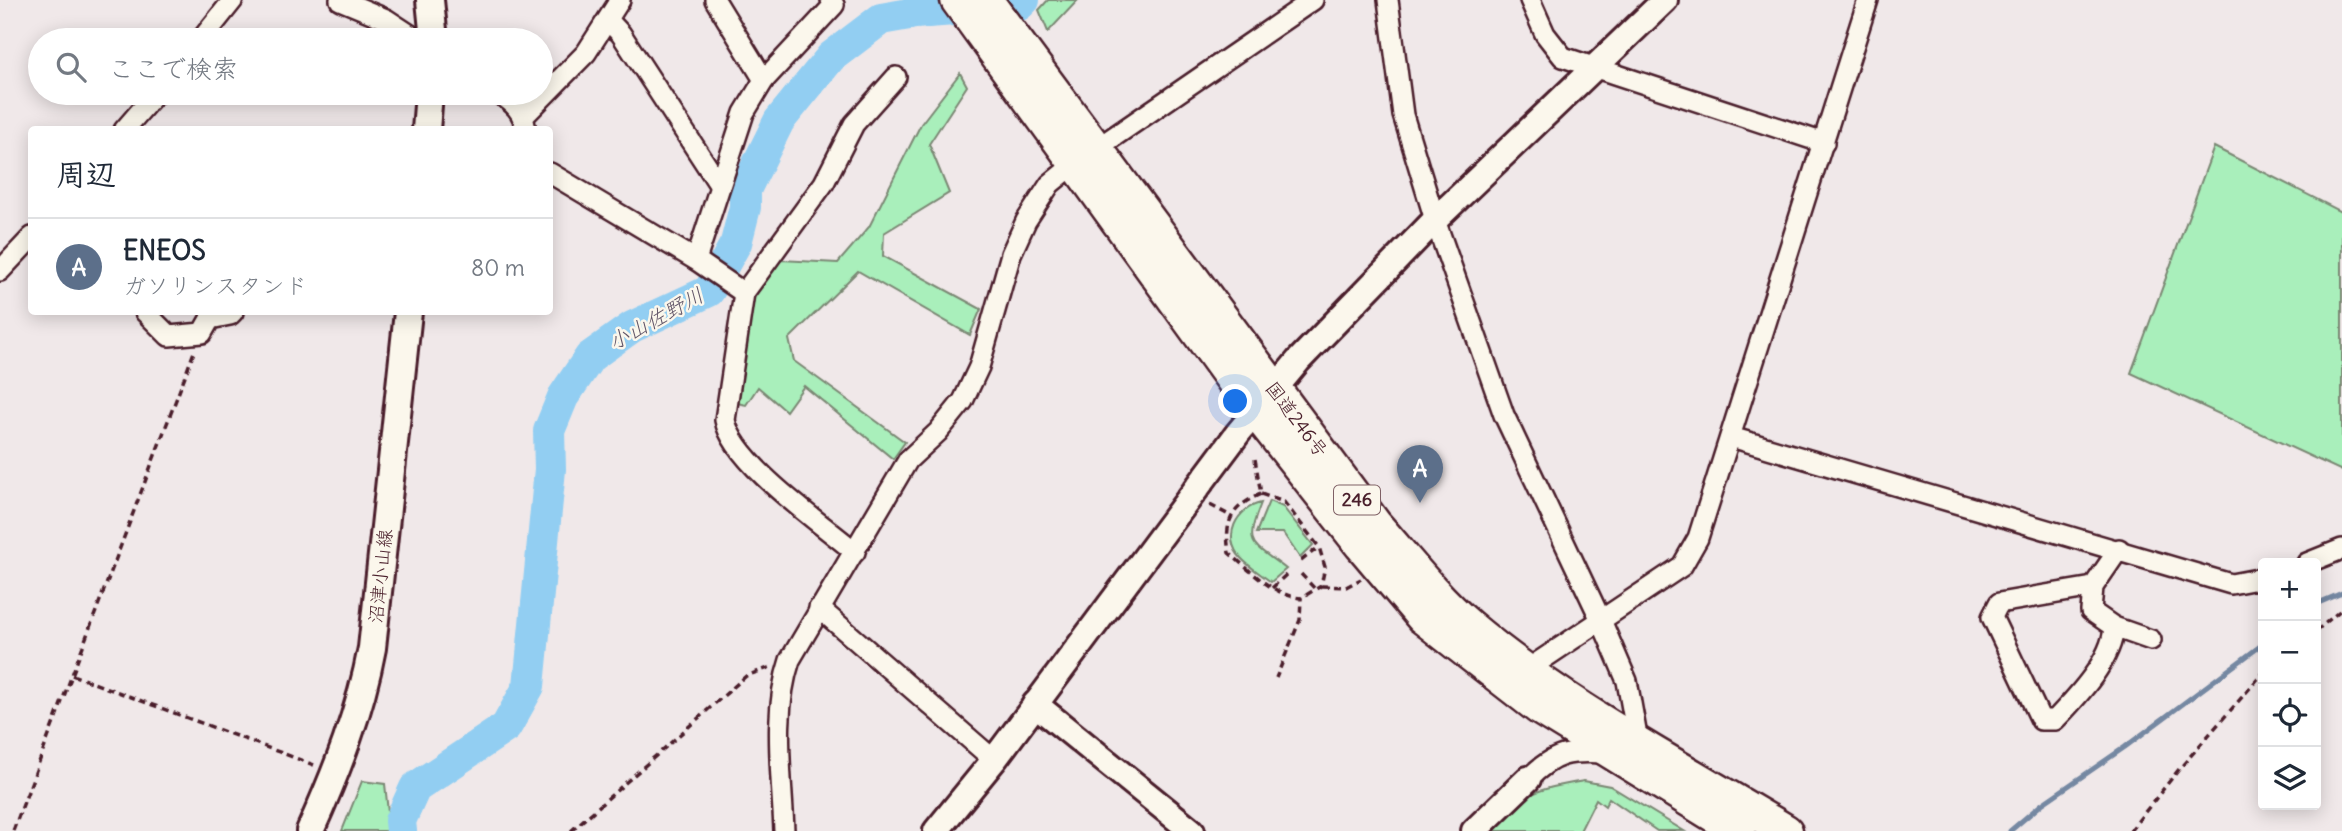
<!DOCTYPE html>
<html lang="ja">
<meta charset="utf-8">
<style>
:root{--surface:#fff;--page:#f6f6f7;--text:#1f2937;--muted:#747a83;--line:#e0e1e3;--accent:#1f6fb2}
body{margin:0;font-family:Delius,"Klee One",sans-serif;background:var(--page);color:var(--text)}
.controls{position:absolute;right:21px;bottom:21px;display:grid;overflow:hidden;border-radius:7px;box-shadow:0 4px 18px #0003}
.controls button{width:63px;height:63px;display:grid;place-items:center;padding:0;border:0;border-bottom:2px solid var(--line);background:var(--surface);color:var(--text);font:35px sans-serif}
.you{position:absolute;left:1236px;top:402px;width:24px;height:24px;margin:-18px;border:5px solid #fff;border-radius:50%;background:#1a73e8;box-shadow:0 0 0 10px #1a73e833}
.badge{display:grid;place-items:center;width:46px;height:46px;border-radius:50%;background:var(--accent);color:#fff;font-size:23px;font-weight:700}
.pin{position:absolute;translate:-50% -58px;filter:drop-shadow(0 2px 4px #0008)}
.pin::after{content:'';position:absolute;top:37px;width:24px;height:21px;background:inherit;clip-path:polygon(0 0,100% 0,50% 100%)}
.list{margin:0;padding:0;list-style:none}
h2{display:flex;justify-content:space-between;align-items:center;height:91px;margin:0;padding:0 28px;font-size:30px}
h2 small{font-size:23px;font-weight:400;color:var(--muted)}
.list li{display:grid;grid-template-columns:46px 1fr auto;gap:21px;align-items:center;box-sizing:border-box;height:98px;padding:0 28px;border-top:2px solid var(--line)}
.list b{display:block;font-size:26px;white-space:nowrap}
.list p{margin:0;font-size:23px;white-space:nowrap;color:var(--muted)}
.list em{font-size:23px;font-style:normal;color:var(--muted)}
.icon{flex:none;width:38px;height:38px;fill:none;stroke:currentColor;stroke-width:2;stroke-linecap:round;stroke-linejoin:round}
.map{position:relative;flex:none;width:2342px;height:831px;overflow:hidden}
.search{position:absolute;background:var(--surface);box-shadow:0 4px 18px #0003;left:28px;top:28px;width:525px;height:77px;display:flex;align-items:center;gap:18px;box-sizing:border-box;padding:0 24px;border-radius:38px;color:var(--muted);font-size:26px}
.panel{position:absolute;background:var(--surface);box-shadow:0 4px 18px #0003;left:28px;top:126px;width:525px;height:189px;border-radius:7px}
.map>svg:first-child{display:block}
.green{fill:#a9efbb;stroke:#7a8773;stroke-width:2}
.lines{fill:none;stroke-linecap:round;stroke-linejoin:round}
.stream{stroke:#7588a2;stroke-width:5}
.river{stroke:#92cef2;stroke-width:32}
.minor-casing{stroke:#4a1f2b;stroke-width:24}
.tertiary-casing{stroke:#4a1f2b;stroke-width:30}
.secondary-casing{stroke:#4a1f2b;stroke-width:32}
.trunk-casing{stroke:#4a1f2b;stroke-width:37}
.path{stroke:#4a1f2b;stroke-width:3.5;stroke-dasharray:7 5;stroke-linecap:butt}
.minor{stroke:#fbf7ec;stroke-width:19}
.tertiary{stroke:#fbf7ec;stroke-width:24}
.secondary{stroke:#fbf7ec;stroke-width:26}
.trunk{stroke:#fbf7ec;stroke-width:32}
.labels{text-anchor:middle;stroke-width:5;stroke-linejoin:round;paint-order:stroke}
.shield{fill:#fbf7ec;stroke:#7f6065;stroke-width:2}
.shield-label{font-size:18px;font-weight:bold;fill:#4a1f2b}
.street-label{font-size:19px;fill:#4a1f2b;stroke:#fbf7ec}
.water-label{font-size:21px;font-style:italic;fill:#605467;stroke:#fbf7ec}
</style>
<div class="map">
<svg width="2342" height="831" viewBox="0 0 2342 831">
<rect width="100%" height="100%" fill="#f0e8e9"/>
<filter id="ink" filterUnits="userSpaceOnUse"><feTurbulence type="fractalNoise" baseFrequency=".0143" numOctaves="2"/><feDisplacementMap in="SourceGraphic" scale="14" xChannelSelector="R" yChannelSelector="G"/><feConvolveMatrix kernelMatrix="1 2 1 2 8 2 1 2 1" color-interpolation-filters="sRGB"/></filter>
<g filter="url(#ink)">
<g class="green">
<path d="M1048,0h30l-30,32 -9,-22z"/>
<path d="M960,73l7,13 -38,58 20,49 -65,40 -1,23 98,53 -11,26 -112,-64 -69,68 5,22 111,81 -12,17 -89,-73 -18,25 -28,-24 -12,18 -9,-2 16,-106 28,-37 57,3 31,-36 52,-103z"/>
<path d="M2214,147l128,65v259l-211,-98z"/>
<path d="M1269,501l14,6 30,38 -13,13 -17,-25h-27z"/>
<path d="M1261,503c-17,44 -10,39 25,66l-15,13c-10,-8 -22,-15 -30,-24 -20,-21 -4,-50 20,-55z"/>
<path d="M362,781l23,3 5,47h-48z"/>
<path d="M1584,781l26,5 74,45h-27l-48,-33 -4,8 -9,-7 -16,32h-92c37,-38 43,-41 96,-50z"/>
</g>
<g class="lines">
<g class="stream">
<path d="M2316,604l26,-11"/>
<path d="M2010,831l32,-27 83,-57 138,-103"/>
</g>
<path class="river" d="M401,831l-1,-10 15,-33 91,-61 23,-41 21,-217 -1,-38 14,-34 27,-40 42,-30 77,-36 27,-48 9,-36v-17l34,-69 52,-64 50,-38 34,-6 104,-8 5,-5"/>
<defs>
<g id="minor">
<path d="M340,0l46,19 32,21"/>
<path d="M715,0l49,80"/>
<path d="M1388,0l15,115 32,105 69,195 96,203 27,63 11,61"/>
<path d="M1530,0l15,34 18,23 261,86"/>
<path d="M608,20l13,14 97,149"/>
<path d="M201,40l32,-40"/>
<path d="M498,93c16,10 25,18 28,37"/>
<path d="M524,116l62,-63 34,-53"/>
<path d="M124,130l32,-37"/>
<path d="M550,173l146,87 48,33"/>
<path d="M696,260l48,-147 20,-33 70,-75 -3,-5"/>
<path d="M0,271l32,-34"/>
<path d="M145,312l24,24 33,-3 8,-14 20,-4 3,-3"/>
<path d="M1731,437l500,147 32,-6"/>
<path d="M855,552c-35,-30 -122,-89 -130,-132l19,-127 80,-110 30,-59 42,-47"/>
<path d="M2307,563l35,-14"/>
<path d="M2093,587l-94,16 -7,14 49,103h14c23,-24 57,-60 59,-93l-23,-16 2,-24 26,-38"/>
<path d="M819,608l175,152"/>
<path d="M2114,627l37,13"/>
<path d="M1525,671l157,-105 16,-28 170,-538"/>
<path d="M1528,779c27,-27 41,-28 77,-26"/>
<path d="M784,831c-2,-55 -12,-118 6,-171l118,-200 30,-28 25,-31 16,-34 32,-113 15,-33 24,-37 27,-22 236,-162"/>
</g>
<g id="tertiary">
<path d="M1035,704l157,127"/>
<path d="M936,831l58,-71 244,-327 60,-72 137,-141 230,-220"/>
<path d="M1474,831l54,-52"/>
</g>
<g id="secondary">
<path d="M430,0l4,40"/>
<path d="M426,130l3,-37"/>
<path d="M310,831c27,-60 50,-119 62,-183l36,-336"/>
</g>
<g id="trunk">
<path d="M957,0l298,411 106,134 61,72 117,91 200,123"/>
<path d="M986,0l389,524c30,34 59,72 94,102 96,81 210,140 317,205"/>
</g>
</defs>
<use href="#minor" class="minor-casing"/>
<use href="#tertiary" class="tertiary-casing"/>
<use href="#secondary" class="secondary-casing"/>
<use href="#trunk" class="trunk-casing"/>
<g class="path">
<path d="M1255,459l6,35c-30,13 -37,27 -32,59 21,17 43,42 72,45l-1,22 -24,58"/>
<path d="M1261,494l23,8 35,45 6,20 -4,19 -20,12"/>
<path d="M1210,505l19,10"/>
<path d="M1301,561l18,-14"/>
<path d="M1301,574l16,17"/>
<path d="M1322,586l24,1 15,-8"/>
<path d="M1272,588l16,-15"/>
<path d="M2316,631l26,-22"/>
<path d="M72,675l242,90"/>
<path d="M13,831l181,-479"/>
<path d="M571,831l175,-155 25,-9"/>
<path d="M2130,831l50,-63 83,-95"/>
</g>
<use href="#minor" class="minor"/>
<use href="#tertiary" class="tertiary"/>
<use href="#secondary" class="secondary"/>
<use href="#trunk" class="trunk"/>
</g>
</g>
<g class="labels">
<rect class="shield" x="1334" y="485.5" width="46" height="29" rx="5"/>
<g class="shield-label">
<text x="1357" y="506">246</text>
</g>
<g class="street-label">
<text transform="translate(1297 419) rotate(53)" y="7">国道246号</text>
<text transform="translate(380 576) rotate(-84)" y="7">沼津小山線</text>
</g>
<g class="water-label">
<text transform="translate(656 319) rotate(-29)" y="7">小山佐野川</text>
</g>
</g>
</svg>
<div class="controls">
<button>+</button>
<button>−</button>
<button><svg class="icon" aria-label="locate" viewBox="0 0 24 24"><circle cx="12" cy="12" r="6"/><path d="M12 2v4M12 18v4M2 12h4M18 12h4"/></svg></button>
<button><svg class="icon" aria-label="layers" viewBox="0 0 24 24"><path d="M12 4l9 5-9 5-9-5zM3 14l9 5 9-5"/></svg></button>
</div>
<div class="you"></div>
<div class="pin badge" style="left:1420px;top:503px;background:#5c6f8a">A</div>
<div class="search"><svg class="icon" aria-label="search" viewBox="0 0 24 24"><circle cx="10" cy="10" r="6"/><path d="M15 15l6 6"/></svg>ここで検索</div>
<section class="panel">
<h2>周辺<small></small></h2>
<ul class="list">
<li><span class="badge" style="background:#5c6f8a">A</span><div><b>ENEOS</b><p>ガソリンスタンド</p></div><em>80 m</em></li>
</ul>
</section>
</div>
